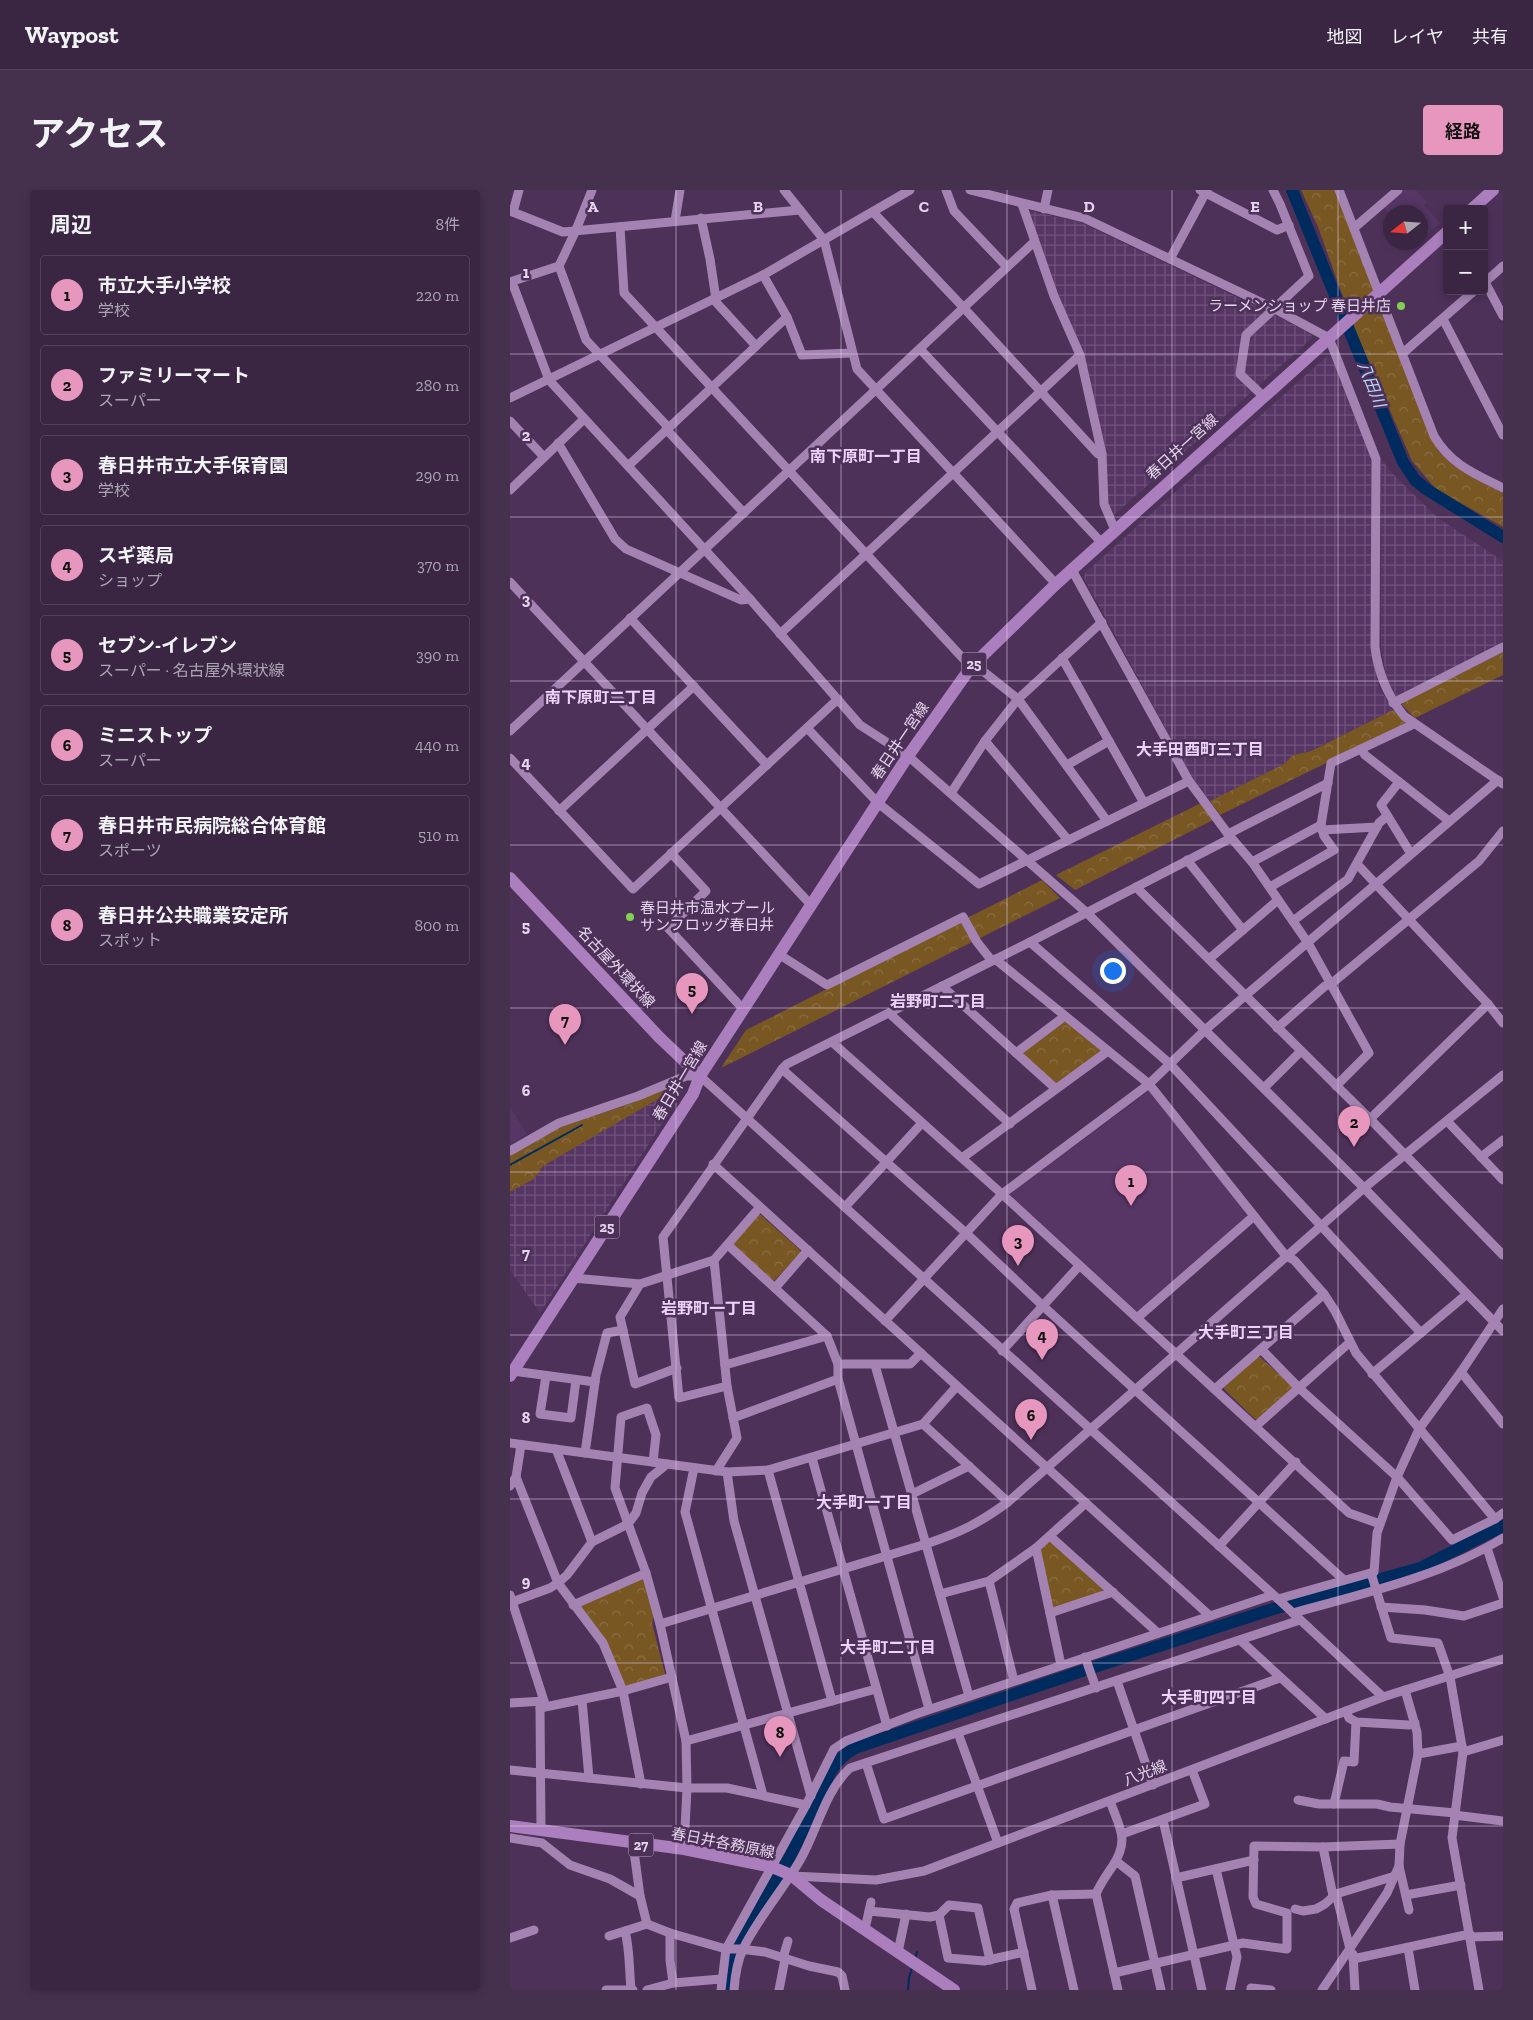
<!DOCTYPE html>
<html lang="ja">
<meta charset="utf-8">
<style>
:root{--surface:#3a2543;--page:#45314e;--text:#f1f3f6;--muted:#aba5b2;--line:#54425c;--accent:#e797bd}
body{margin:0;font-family:"Zilla Slab","Noto Sans JP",serif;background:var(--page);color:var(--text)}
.controls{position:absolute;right:15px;top:15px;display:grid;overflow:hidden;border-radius:5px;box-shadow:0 2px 8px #0003}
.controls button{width:45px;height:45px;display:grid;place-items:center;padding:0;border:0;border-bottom:1px solid var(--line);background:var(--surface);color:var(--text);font:25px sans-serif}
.compass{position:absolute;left:873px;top:15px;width:45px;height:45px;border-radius:50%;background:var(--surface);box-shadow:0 2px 8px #0003;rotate:253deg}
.you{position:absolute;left:602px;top:780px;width:18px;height:18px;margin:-12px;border:4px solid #fff;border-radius:50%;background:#1a73e8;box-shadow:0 0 0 8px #1a73e833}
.badge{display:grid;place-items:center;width:32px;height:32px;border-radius:50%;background:var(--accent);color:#111;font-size:16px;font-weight:700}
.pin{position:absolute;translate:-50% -41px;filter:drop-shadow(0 1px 2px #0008)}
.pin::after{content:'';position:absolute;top:26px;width:18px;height:15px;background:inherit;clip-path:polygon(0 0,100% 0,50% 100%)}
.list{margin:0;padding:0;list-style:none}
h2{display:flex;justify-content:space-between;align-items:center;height:65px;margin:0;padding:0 20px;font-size:21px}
h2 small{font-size:16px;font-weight:400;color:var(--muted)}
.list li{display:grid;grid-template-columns:32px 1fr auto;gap:15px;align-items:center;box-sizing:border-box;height:80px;margin:0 10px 10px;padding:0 10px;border:1px solid var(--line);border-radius:5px}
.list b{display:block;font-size:19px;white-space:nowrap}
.list p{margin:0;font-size:16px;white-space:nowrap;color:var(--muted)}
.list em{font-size:16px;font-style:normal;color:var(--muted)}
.map{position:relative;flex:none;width:993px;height:1800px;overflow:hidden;border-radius:5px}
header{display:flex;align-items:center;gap:30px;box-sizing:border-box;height:70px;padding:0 25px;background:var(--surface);border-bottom:1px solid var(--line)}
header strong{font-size:24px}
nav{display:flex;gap:28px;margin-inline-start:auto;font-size:18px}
.intro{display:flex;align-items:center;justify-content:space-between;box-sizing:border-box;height:120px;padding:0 30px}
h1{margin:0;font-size:35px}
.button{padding:12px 22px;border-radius:5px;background:var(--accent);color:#111;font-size:18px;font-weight:700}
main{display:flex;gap:30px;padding:0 30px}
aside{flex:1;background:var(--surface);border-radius:5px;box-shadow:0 2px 8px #0003}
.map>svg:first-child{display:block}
.built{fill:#573665}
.industrial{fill:url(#industrial-grid)}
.forest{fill:url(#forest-crowns)}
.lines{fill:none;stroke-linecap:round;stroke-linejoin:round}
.stream{stroke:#002b5f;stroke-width:2}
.river{stroke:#002b5f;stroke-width:12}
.minor{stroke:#a483b2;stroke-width:9}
.major{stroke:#ab7fbd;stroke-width:12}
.grid{fill:none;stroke:#e6d5ee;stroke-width:1;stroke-opacity:0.55}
.poi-dot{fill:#81d050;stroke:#4d3159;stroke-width:2}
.labels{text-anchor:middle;stroke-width:5;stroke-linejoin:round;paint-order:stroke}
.shield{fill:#4d3159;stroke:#b8a4c1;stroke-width:1}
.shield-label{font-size:14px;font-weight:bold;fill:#e6d5ee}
.poi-label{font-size:15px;fill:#e6d5ee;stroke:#4d3159;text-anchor:end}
.street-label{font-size:15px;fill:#e6d5ee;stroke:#4d3159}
.water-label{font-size:16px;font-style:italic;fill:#b6d5fc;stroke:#4d3159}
.neighbourhood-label{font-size:16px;font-weight:bold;fill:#edd2f9;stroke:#4d3159}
.grid-label{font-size:16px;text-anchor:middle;font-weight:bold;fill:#e6d5ee;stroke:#4d3159;stroke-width:5;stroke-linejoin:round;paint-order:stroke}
</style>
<header>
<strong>Waypost</strong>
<nav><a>地図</a><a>レイヤ</a><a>共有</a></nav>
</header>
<div class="intro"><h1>アクセス</h1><a class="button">経路</a></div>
<main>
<aside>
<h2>周辺<small>8件</small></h2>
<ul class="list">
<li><span class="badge">1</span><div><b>市立大手小学校</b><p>学校</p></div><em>220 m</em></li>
<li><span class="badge">2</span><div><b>ファミリーマート</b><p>スーパー</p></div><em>280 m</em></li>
<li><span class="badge">3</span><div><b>春日井市立大手保育園</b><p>学校</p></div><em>290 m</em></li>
<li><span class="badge">4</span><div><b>スギ薬局</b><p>ショップ</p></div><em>370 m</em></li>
<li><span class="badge">5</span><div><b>セブン-イレブン</b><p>スーパー · 名古屋外環状線</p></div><em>390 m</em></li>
<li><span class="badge">6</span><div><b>ミニストップ</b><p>スーパー</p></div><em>440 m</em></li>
<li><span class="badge">7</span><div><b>春日井市民病院総合体育館</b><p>スポーツ</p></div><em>510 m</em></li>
<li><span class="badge">8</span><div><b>春日井公共職業安定所</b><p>スポット</p></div><em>800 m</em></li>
</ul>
</aside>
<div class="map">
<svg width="993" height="1800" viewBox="0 0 993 1800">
<defs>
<pattern id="industrial-grid" width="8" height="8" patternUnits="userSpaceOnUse" patternTransform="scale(1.25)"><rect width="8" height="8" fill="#573665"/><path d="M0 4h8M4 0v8" fill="none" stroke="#6f527b"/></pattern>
<pattern id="forest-crowns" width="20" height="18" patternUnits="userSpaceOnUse" patternTransform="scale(1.25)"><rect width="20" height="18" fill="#785723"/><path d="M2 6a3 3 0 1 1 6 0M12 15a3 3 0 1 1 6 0" fill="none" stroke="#8b6e43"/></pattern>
</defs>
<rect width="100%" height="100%" fill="#4d3159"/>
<g class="built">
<path d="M894,0h12l11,12 -3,3 16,18 -19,17v-28h-30l-1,4 -6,-8z"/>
<path d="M638,902h2l97,122v4l-107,93h-3l-125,-113v-6z"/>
<path d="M0,917l17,27 -17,10z"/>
</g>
<g class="industrial">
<path d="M522,21l50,12 229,110 1,5 -199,178 -4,-6 -27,-157 -26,-60 -27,-79z"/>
<path d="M817,166l5,1 39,99 1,201 7,30 14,23 -83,41 -17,4 -9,9 -74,37 -17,-22 -109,-201 1,-5z"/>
<path d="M871,269l11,14 46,45 65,43v83l-105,54 -11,-18 -6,-32z"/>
<path d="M175,898l-145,225 -30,-43v-78l24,-13 9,-13 49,-29 66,-38z"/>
</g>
<g class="forest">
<path d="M791,0h35l100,257c16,23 42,33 67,46v34l-67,-38 -24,-28 -57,-131 -37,-103z"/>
<path d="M993,462v23l-88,43 -13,-13 1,-3z"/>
<path d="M883,520l12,12 -1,3 -184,90 -10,-14 74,-37 9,-9 18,-4z"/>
<path d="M691,613l12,17 -138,70 -19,-15z"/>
<path d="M532,690l18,18 -339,170 25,-38z"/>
<path d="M557,831l34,29v3l-46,32 -32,-30v-4l41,-29z"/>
<path d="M164,896l2,4 -18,9 -115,67 -9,13 -24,13v-36l54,-31 57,-18z"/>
<path d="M248,1025h3l39,35v3l-25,27 -3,1 -38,-35v-3z"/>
<path d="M747,1167h3l32,29v3l-33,30h-4l-31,-30v-2z"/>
<path d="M538,1351h3l52,47 -1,6 -48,15 -3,-1 -11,-57z"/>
<path d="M132,1388l3,2 9,36 -2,7 13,51 -1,3 -37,9 -3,-2 -45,-76 1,-3z"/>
</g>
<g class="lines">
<g class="stream">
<path d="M0,975l72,-40"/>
<path d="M405,1769l2,-7"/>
<path d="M398,1800l1,-12 3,-10"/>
</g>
<g class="river">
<path d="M782,0l111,272 12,18 11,9 77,48"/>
<path d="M218,1800v-15l5,-22 9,-18 48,-78 40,-84c7,-12 13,-18 25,-25l230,-78 185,-60 150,-42 83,-42"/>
</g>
<g class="minor">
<path d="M274,0l40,50 33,129 199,215"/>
<path d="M436,0l8,21 53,56"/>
<path d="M460,0l114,28 191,91 54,29 47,121 -1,188c3,27 12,48 29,69l99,68"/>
<path d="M690,0l77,40 12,-5"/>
<path d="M829,0l95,246c17,29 41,38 69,52"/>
<path d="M512,14l32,92 26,59 22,99 2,50 11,26"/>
<path d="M534,19l4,-19"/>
<path d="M0,21l53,21 237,-22"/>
<path d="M3,22l6,-22"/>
<path d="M363,22l90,95 135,147h4"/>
<path d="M191,28l9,41 6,40"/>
<path d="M165,31l5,-31"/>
<path d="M110,37l4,66 347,374"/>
<path d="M844,38l44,-38"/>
<path d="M660,69l37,-69"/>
<path d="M49,76l27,74 82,87"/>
<path d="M253,85l24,42 15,38 50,-2"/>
<path d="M0,92l49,-16 17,-36 16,-40"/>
<path d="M2,92l37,98 201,219 110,126 48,31 179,157 277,275 139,143"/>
<path d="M975,92l18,34"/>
<path d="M974,93l19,-17"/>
<path d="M204,110l42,46"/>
<path d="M933,129l60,116"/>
<path d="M410,159l181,193"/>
<path d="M893,163l71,-62"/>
<path d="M753,206l-23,-22 6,-39 63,-59 -29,-72 -7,-14"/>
<path d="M0,208l253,-123 147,-85"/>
<path d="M0,231l34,36"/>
<path d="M156,239l78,84"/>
<path d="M48,253l57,96 11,10 115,51 9,-1"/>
<path d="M118,276l159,-149"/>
<path d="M0,300l74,-71"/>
<path d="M562,380l117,211 39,53 24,28 56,81 61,110 -33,33"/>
<path d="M0,392l302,324"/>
<path d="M120,428l137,147"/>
<path d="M270,444l300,-279"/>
<path d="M552,468l82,145"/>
<path d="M464,474l44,35 89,122"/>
<path d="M883,513l110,-56"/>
<path d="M297,538l71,75 101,81 210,-103"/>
<path d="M0,541l524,-489"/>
<path d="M475,551l83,99"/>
<path d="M851,559l4,6 84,66"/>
<path d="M0,568l123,131 205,-190"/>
<path d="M557,575l42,-24"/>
<path d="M889,592l-18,23 30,49"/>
<path d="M441,603l34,-52 33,-42 84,-77"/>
<path d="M49,621l135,-125"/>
<path d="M812,640l55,-3"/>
<path d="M718,644l100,-51"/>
<path d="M161,663l35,38 -38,37 76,82"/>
<path d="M677,670l56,70"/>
<path d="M742,672l69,-37"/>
<path d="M848,675l130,139 15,19"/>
<path d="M626,697l234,232 133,136"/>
<path d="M760,697l64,-37 -10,-14 -3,-11 10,-62 83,-39"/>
<path d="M783,731l55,-42 31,-56 8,-7"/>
<path d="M520,752l140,122 251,269"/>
<path d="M270,765l47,30 136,-68 14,25 15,19"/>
<path d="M485,769l154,125 137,172 8,4 30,34 11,17 21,42 139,166"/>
<path d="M699,769l69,-59"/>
<path d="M432,796l114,103"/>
<path d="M379,823l121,111"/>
<path d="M767,838l48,-42 6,-2 148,-123 24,-30"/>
<path d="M322,852l170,152 347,319 31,11"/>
<path d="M506,863l49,-37"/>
<path d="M272,879l184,164 77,73 301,274"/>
<path d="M754,898l37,-37"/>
<path d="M860,929l118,-115"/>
<path d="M937,931l56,59"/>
<path d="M0,961l49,-28 79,-27 48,-20h14l578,523 105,98"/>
<path d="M971,967l22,-17"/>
<path d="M452,968l146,-107"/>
<path d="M203,974l497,452"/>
<path d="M335,1017l77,-84"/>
<path d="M218,1055l99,91 11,28v15l91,330"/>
<path d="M63,1088l67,6"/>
<path d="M265,1098l33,-38"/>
<path d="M627,1128l117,-102"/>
<path d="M375,1131l117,-127 147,-110 56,-54 293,-250"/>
<path d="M751,1159l38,39 98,89 55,63 43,-21 8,-6"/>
<path d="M492,1161l77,-85"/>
<path d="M328,1174h72l11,-11"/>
<path d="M215,1175l102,-29"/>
<path d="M365,1175l94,331"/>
<path d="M167,1178l-42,16 -15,-67 20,-33 74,-24"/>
<path d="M3,1181l82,11"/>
<path d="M951,1182l42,52"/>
<path d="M862,1184l95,-80"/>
<path d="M36,1186l-6,38 31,4 5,-38"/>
<path d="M217,1196l-48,12 -16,-161 119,-168 5,-5 243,-122 201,-104"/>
<path d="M705,1199l109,-95"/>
<path d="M223,1228l105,-39"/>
<path d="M413,1234l85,78"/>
<path d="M746,1236l93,-83"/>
<path d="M0,1253l217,29 41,-2 155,-46 34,-38"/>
<path d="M46,1259l36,93"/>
<path d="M75,1263l11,-78 11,-42 16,-3"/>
<path d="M302,1268l75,268"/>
<path d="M143,1272l3,-27 -9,-27 -26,9 -6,71 31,85 14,51 26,117 1,47 -3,61"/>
<path d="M184,1278l-9,44 78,283"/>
<path d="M258,1280l64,231"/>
<path d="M206,1281l21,-33 -10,-52 -13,-126 46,-53"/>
<path d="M217,1282l7,49 77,275"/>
<path d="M6,1287l42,106 45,60 20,48 18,93"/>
<path d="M0,1296l6,-9 5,-32"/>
<path d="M402,1304l57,-28"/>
<path d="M540,1346l108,97"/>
<path d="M709,1356l77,-84"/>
<path d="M526,1358l25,117"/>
<path d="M977,1358l16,49"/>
<path d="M861,1383l20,65 47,5 12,34 13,75 -11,86 27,152"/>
<path d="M479,1391l25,100"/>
<path d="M430,1404l49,-13 47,-33 50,-45"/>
<path d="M0,1405l34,106 -4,7 1,122"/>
<path d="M768,1409l96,-27 3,-39 20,-56 22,-48 42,-57 42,-63"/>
<path d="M2,1412l38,-14 8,-5 9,-8 25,-33 36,-18 8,-11 6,-20 9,-16 16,-13"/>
<path d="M63,1415l73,-32"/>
<path d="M871,1417l44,3 39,6 39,-13"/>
<path d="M540,1423l63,-21"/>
<path d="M783,1423c72,-20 146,-36 210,-75"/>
<path d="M150,1434l266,-80c35,-12 52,-20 82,-42l356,-314 139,-113"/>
<path d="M730,1450l86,79"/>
<path d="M575,1467l11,31"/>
<path d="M607,1491l36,104"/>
<path d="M72,1510l7,78"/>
<path d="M0,1513l34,-2"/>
<path d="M30,1518l83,-17 49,-14"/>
<path d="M836,1521l3,7 7,4 53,3 6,-2"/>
<path d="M448,1543l40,110"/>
<path d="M176,1551l190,-52"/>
<path d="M953,1562l40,-12"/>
<path d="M908,1564l44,-8"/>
<path d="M356,1573l18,56 396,-141"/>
<path d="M0,1580l177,18h40l79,17"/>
<path d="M788,1610l21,4h58l13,3 65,6"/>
<path d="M600,1611c10,28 20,39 2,66 -6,9 -12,17 -16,27l22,96"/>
<path d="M824,1614l10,-43 10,1 2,-40"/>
<path d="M944,1625l49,6"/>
<path d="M653,1630l39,170"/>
<path d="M612,1644l83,-30 -13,-34"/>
<path d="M0,1648l32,5 28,22 40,14 30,17"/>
<path d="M123,1654l7,52 7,28"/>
<path d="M813,1657l10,49"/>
<path d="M606,1671l19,15 26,114"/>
<path d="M889,1676l10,44"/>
<path d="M706,1679l21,88 -7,33"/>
<path d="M282,1686l84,4 48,-9 459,-174 120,-38"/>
<path d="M666,1688l78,-18"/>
<path d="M826,1704l14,55"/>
<path d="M542,1705l22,95"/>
<path d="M896,1705l55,-10"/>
<path d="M785,1719l8,2 13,-2 9,-5 11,-10 59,-18"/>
<path d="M359,1721l61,6 9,-2 10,-10 29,3 12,52"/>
<path d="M429,1725l9,43 36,3 40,-9"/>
<path d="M355,1739l6,-27"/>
<path d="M115,1741c5,19 4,38 6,58"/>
<path d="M160,1743v27l3,23"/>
<path d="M99,1746l38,-12 23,9 56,16h14l25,3 44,14 29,6 4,4 3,14"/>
<path d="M960,1747l33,-1"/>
<path d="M0,1748l24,-8"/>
<path d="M898,1758l7,42"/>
<path d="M388,1762l8,-38"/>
<path d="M843,1764l2,36"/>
<path d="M273,1768l5,-17"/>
<path d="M843,1769l117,-25"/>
<path d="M604,1783l129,-30 44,6v-36l-31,-9 -3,-7 1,-51 69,1 77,-3"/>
<path d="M96,1800h27"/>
<path d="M137,1800l26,-7 48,-4"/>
<path d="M211,1800l5,-41 80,-144 28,-56 12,-8 70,-27 357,-119"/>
<path d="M224,1800c1,-14 3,-28 9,-41 15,-31 39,-58 56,-87 18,-30 25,-70 51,-94l450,-148"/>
<path d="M269,1800l6,-31"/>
<path d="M522,1800l-18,-81 3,-6 35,-8 44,-1"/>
<path d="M741,1800v-2l20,2"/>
<path d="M812,1800l65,-97 12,-27 1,-22 18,-90 -1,-22 -12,-42"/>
</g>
<g class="major">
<path d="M962,19l21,-19"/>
<path d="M0,688l149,159 41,39"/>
<path d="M0,1186l183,-282 7,-18 208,-320 63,-89 85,-83 391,-352"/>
<path d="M0,1636l174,23 88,18 19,8 30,25 133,90"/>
</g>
</g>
<path class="grid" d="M166,0v1800M331,0v1800M497,0v1800M662,0v1800M828,0v1800M0,164h993M0,327h993M0,491h993M0,655h993M0,818h993M0,982h993M0,1145h993M0,1309h993M0,1473h993M0,1636h993"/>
<g class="poi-dot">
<circle cx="891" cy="116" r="5"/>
<circle cx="120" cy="727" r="5"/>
</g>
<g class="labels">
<g class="shield">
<rect x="451.5" y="462.5" width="25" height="23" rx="4"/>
<rect x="84.5" y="1025.5" width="25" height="23" rx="4"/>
<rect x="118.5" y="1643.5" width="25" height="23" rx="4"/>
</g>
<g class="shield-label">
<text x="464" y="479">25</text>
<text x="97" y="1042">25</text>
<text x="131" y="1660">27</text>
</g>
<g class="poi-label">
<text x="881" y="121">ラーメンショップ 春日井店</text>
<text x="130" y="723" text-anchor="start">春日井市温水プール<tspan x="130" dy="17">サンフロッグ春日井</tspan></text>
</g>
<g class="street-label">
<text transform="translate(672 257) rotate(-42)" y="5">春日井一宮線</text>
<text transform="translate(390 551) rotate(-56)" y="5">春日井一宮線</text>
<text transform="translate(106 777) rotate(47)" y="5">名古屋外環状線</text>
<text transform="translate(170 891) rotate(-59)" y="5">春日井一宮線</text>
<text transform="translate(635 1583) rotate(-21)" y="5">八光線</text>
<text transform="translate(213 1653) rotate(11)" y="5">春日井各務原線</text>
</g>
<g class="water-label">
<text transform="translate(862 194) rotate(68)" y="6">八田川</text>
</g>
<g class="neighbourhood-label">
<text x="356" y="272">南下原町一丁目</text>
<text x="91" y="513">南下原町二丁目</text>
<text x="690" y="565">大手田酉町三丁目</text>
<text x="428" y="817">岩野町二丁目</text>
<text x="199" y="1124">岩野町一丁目</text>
<text x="736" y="1148">大手町三丁目</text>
<text x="354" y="1318">大手町一丁目</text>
<text x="378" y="1463">大手町二丁目</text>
<text x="699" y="1513">大手町四丁目</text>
</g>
</g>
<g class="grid-label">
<text x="83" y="22">A</text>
<text x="248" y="22">B</text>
<text x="414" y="22">C</text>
<text x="579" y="22">D</text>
<text x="745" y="22">E</text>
<text x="16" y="88">1</text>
<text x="16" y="251">2</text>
<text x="16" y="415">3</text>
<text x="16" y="578">4</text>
<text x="16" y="742">5</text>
<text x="16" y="906">6</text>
<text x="16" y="1069">7</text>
<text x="16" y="1233">8</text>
<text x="16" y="1397">9</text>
</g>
</svg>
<div class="controls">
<button>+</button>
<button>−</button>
</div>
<svg class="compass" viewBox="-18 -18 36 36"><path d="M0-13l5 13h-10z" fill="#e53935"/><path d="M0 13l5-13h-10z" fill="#aba5b2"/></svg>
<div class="you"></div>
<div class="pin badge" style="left:621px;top:1016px">1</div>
<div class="pin badge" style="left:844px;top:957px">2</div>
<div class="pin badge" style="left:508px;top:1076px">3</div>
<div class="pin badge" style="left:532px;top:1170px">4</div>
<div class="pin badge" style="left:182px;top:824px">5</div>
<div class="pin badge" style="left:521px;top:1250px">6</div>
<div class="pin badge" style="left:55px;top:855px">7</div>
<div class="pin badge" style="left:270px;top:1567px">8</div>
</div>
</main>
